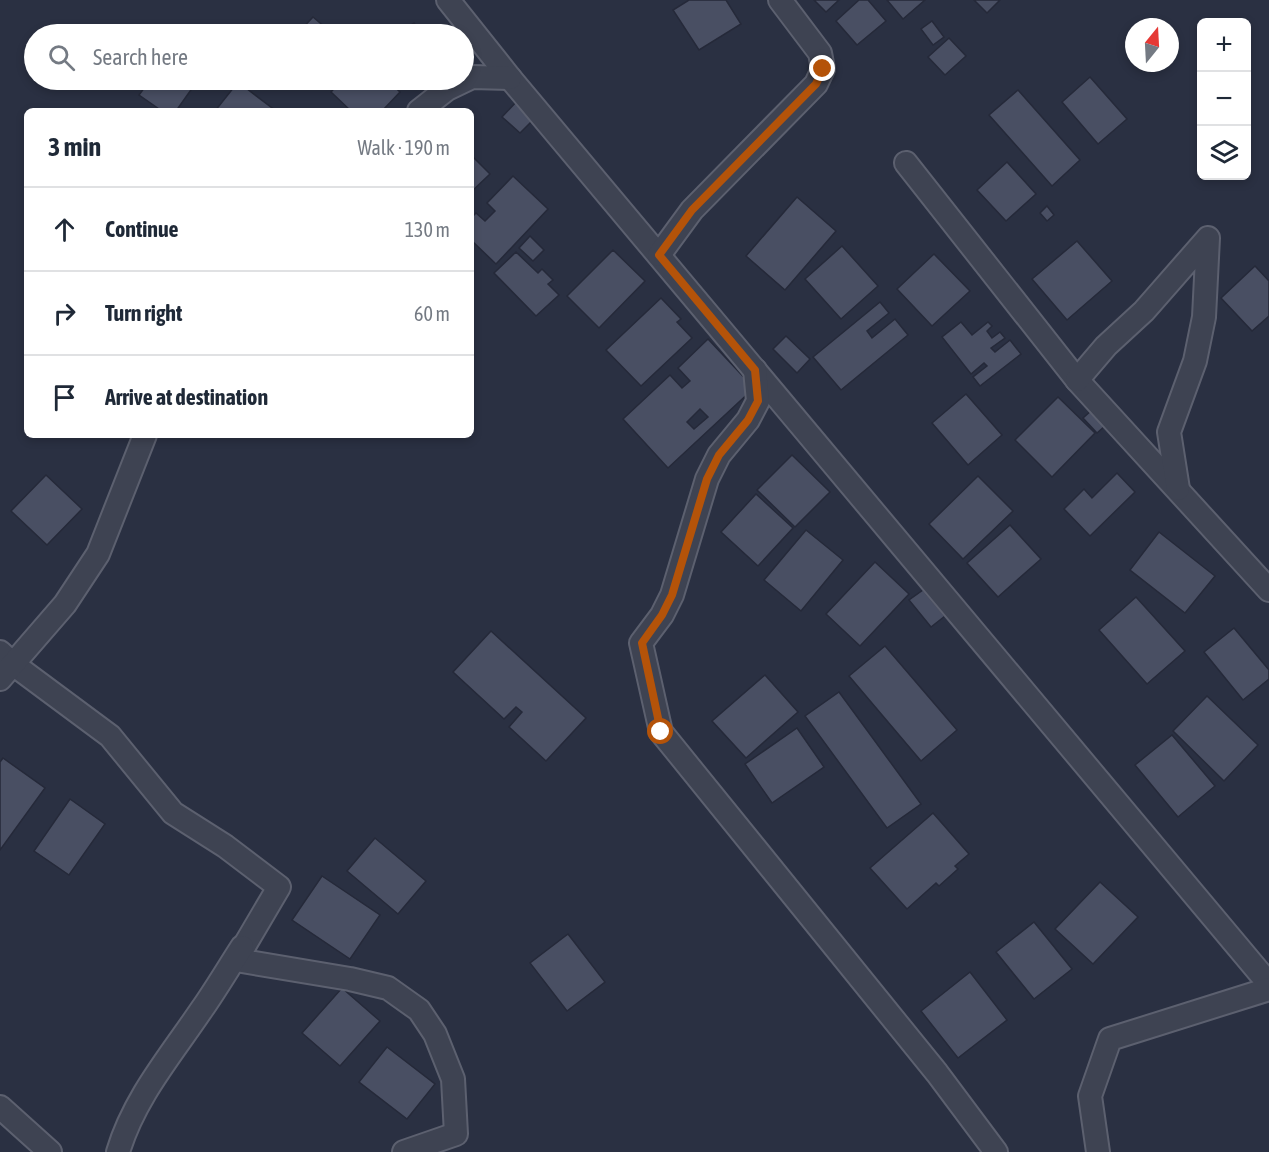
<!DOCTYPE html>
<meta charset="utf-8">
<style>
:root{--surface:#fff;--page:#f6f6f7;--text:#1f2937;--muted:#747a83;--line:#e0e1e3}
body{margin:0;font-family:"Asap Condensed",sans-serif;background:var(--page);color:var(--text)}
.controls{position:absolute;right:18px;top:18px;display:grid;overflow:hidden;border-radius:9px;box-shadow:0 3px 9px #0003}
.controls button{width:54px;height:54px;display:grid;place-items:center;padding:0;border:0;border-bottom:2px solid var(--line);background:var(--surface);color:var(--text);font:30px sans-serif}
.compass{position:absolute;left:1125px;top:18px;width:54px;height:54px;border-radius:50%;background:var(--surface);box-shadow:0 3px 9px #0003;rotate:18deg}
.stop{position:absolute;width:18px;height:18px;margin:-14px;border:4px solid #b45309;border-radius:50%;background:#fff}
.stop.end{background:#b45309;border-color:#fff;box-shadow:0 2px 6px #0008}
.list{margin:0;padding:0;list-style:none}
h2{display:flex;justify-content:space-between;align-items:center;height:78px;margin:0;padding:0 24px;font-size:26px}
h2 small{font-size:20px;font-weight:400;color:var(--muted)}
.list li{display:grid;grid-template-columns:39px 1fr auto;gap:18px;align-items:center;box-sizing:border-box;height:84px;padding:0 24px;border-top:2px solid var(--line)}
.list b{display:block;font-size:22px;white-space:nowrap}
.list em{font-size:20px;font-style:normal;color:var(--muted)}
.icon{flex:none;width:33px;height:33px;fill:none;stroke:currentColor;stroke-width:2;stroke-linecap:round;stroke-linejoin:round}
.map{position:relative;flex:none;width:1269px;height:1152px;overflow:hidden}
.search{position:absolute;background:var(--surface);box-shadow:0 3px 9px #0003;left:24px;top:24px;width:450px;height:66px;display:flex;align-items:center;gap:15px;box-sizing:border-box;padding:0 21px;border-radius:33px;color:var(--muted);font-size:22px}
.panel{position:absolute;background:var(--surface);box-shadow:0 3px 9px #0003;left:24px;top:108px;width:450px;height:330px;border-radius:9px}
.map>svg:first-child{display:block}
.building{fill:#494f63;stroke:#252939;stroke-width:1.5;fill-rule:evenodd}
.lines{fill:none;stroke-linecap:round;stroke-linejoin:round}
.street-casing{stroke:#5c606f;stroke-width:26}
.street{stroke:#3e4352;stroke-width:22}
.route{stroke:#b45309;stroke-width:8}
</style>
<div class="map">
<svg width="1269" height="1152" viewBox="0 0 1269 1152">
<rect width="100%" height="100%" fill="#2a3042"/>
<g class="building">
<path d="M689,0h37l15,24 -42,26 -26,-40z"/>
<path d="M814,0h25l-13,12z"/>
<path d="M859,0h9l18,21 -29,24 -21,-24z"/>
<path d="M887,0h38l-22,19z"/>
<path d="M974,0h26l-13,13z"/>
<path d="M313,17l20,17h-36z"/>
<path d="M932,21l12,16 -11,8 -12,-16z"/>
<path d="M414,23l8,11h-24z"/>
<path d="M949,38l17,18 -21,19 -17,-18z"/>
<path d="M1090,77l37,42 -29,25 -36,-42z"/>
<path d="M150,80h48l-22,31h-14l-23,-16z"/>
<path d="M342,80h45l13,12 -18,19h-31l-20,-19z"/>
<path d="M238,82l38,29h-61z"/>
<path d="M1018,90l62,70 -28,26 -63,-71z"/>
<path d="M519,99l18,17 -17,17 -18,-16z"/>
<path d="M471,155l19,19 -19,18z"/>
<path d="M1007,162l29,32 -30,27 -29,-31z"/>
<path d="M513,176l35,33 -52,55 -25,-24v-22l5,-5 9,8 10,-10 -8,-8z"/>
<path d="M797,197l39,34 -51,59 -39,-34z"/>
<path d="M1047,206l7,9 -7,6 -7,-8z"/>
<path d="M530,236l14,14 -11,11 -14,-13z"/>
<path d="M1077,241l35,40 -45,39 -35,-41z"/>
<path d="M842,246l36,40 -37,33 -36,-40z"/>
<path d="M613,250l32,31 -46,47 -32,-32z"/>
<path d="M516,252l22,21 4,-4 11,11 -5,4 11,11 -23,21 -42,-43z"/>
<path d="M934,254l36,37 -38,35 -35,-37z"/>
<path d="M1255,266l14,15v35l-17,15 -31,-33z"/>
<path d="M661,298l20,21 -4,3 15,16 -51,48 -35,-36z"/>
<path d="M880,302l9,11 -22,18 5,7 23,-19 13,16 -67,55 -28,-33z"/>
<path d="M961,322l11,13 16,-13 4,4 -5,5 5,7 8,-6 5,6 -14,10 4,4 15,-12 11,14 -41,32 -7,-9 14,-11 -3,-3 -13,11 -29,-37z"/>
<path d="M786,336l24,23 -13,14 -24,-24z"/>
<path d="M708,339l46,49 -86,80 -45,-49 47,-44 12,13 8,-7 -12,-13zM700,409l8,8 -14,12 -7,-7z"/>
<path d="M966,394l36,41 -34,30 -36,-42z"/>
<path d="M1058,397l37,36 -43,44 -37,-37z"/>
<path d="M1092,410l14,15 -9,8 -14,-15z"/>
<path d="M792,455l38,37 -35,35 -38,-37z"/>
<path d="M1117,473l18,19 -45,44 -26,-27 20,-20 8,9z"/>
<path d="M46,475l36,34 -35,36 -36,-34z"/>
<path d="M978,476l35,35 -50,48 -34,-35z"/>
<path d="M756,494l37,34 -35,38 -37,-34z"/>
<path d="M1010,525l31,34 -43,38 -31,-34z"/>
<path d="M806,530l37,30 -42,51 -37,-31z"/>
<path d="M1159,532l56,44 -30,37 -55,-43z"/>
<path d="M875,562l34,32 -49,52 -34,-32z"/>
<path d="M923,590l22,26 -14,11 -22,-27z"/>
<path d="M1136,597l49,54 -38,33 -48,-54z"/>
<path d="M1234,628l35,42v9l-26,21 -39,-48z"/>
<path d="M491,631l95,87 -40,43 -37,-34 13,-15 -6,-5 -12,12 -51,-47z"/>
<path d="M885,646l72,84 -36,31 -72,-85z"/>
<path d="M765,675l33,37 -52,46 -34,-37z"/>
<path d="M839,692l82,112 -34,24 -82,-112z"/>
<path d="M1207,696l51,49 -34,36 -51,-50z"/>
<path d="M797,728l27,39 -52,36 -27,-39z"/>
<path d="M1172,735l43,51 -37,31 -43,-52z"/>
<path d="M3,758l42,30 -45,62v-88z"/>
<path d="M70,799l35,25 -36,51 -35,-24z"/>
<path d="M933,813l36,41 -14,12 3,3 -19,17 -3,-3 -29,26 -37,-41z"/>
<path d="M375,838l51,43 -28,33 -51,-43z"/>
<path d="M322,876l58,39 -30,44 -58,-39z"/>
<path d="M1100,882l38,35 -45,47 -38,-35z"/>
<path d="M1034,922l38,47 -38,30 -38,-47z"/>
<path d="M568,934l37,48 -38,29 -37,-48z"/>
<path d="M970,972l37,48 -49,38 -37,-47z"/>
<path d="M342,988l38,33 -40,45 -38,-33z"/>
<path d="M387,1047l48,37 -28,35 -48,-37z"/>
</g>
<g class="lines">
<defs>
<g id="street">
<path d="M448,0l62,78 759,906"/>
<path d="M419,111l28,-22 25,-12 38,1"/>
<path d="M906,163l171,217 192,210"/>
<path d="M659,255l33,-45 124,-126 7,-15 -3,-16 -40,-53"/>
<path d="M755,370l3,31 -10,19 -29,35 -12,24 -35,116 -10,20 -21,28 20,89 276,341 59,79"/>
<path d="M1077,380l29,-34 38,-35 64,-73 -4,79 -9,44 -26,71 9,57"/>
<path d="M0,652l13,12 97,72 63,77 52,33 54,41 -43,73 114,19 38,9 31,22 16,24 18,45 3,55 -52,18"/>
<path d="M0,679l65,-75 33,-50 47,-119"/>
<path d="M0,1107l50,45"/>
<path d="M118,1152c16,-54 53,-97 84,-143 14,-20 27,-42 40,-62"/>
<path d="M1098,1152l-8,-56 20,-57 159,-50"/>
</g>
</defs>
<use href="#street" class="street-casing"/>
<use href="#street" class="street"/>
</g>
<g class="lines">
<path class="route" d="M661,732l-19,-89 20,-28 10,-20 35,-116 12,-24 29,-35 10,-19 -3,-31 -96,-115 33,-45 124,-126 7,-15"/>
</g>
</svg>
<div class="controls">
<button>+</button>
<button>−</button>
<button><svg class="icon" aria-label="layers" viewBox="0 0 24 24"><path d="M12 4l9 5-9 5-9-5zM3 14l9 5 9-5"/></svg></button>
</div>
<svg class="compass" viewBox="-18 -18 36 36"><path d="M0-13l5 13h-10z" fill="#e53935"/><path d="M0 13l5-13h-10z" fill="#747a83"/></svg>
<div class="stop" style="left:661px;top:732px"></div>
<div class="stop end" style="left:823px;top:69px"></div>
<div class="search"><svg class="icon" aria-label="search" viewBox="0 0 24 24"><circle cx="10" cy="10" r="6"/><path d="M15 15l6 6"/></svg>Search here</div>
<section class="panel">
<h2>3 min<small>Walk · 190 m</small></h2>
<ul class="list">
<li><svg class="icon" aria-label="ahead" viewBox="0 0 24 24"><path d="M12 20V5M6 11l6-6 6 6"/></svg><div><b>Continue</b></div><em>130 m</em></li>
<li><svg class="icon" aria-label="right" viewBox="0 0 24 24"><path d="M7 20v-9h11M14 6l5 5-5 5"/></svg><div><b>Turn right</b></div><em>60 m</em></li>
<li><svg class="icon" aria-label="arrive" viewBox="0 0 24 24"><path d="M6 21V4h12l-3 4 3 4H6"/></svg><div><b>Arrive at destination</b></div></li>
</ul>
</section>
</div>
